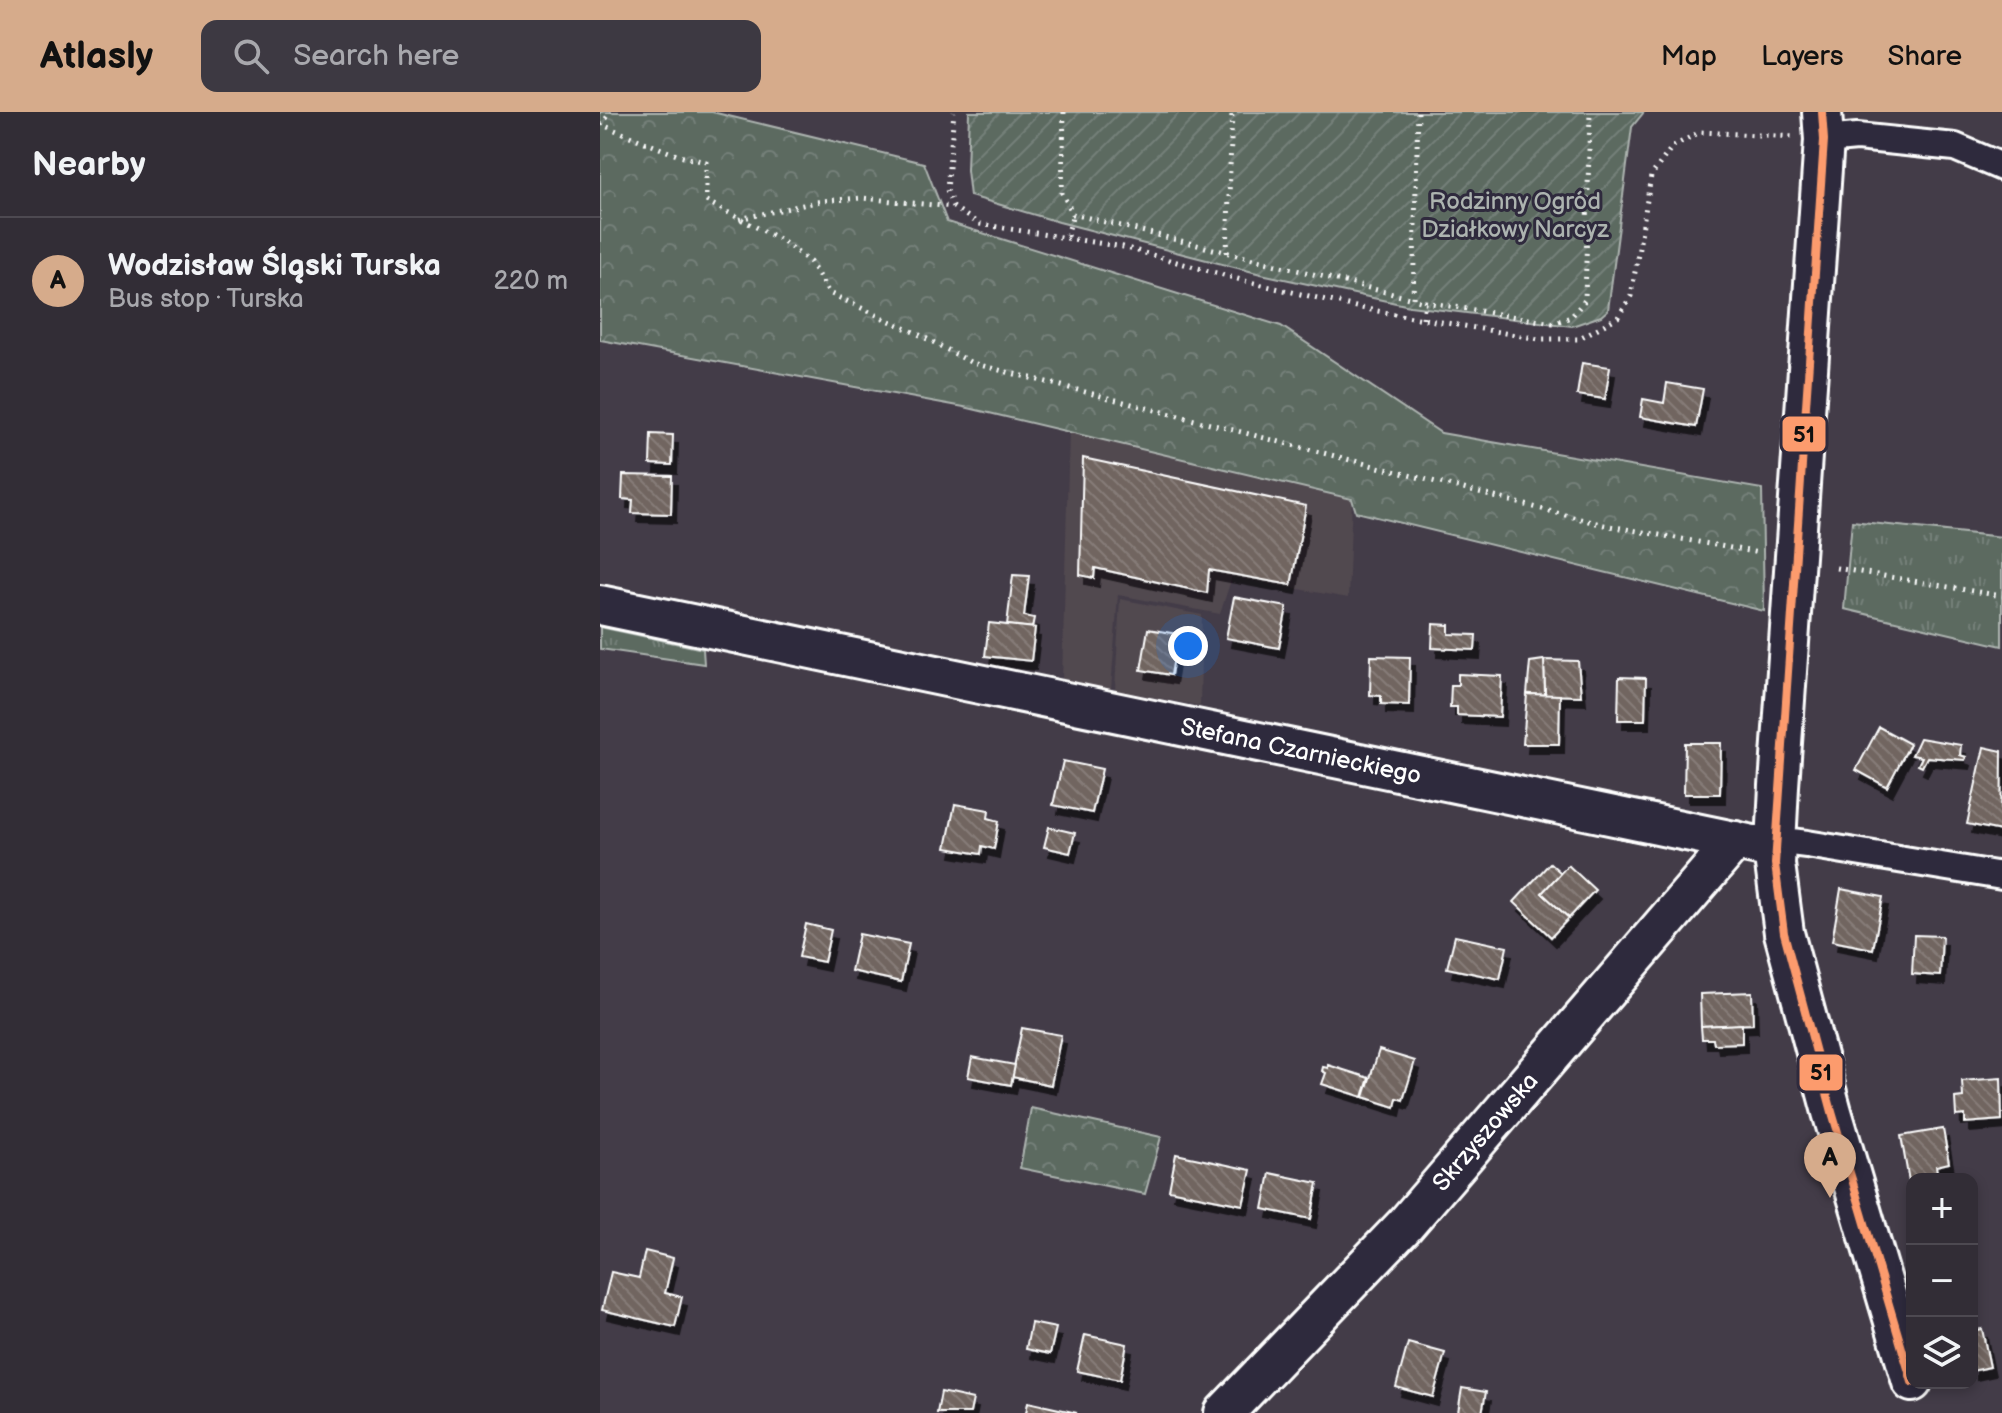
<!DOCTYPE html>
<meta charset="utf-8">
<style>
:root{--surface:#322d36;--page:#3d3942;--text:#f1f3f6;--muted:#a8a8ad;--line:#4d4951;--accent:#d6ab8b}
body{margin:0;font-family:"Balsamiq Sans",sans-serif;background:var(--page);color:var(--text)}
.controls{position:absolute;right:24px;bottom:24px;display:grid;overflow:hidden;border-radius:16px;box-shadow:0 4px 12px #0003}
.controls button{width:72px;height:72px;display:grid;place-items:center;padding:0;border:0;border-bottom:2px solid var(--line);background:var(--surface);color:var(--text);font:40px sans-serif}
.you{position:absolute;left:588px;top:534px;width:28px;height:28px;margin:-20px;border:6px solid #fff;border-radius:50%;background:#1a73e8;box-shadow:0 0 0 12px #1a73e833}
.badge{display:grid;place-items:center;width:52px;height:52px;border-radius:50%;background:var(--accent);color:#111;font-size:26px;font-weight:700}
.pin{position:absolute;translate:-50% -66px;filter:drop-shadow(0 2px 4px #0008)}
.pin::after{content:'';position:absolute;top:42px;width:28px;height:24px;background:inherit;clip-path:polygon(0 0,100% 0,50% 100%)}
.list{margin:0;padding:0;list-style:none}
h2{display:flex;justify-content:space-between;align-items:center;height:104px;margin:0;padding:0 32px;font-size:34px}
h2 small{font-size:26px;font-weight:400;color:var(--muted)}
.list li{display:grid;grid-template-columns:52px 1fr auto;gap:24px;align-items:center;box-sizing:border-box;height:128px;padding:0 32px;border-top:2px solid var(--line)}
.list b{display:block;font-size:30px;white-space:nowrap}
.list p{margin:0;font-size:26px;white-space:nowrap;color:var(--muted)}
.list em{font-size:26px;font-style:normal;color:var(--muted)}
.icon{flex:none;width:44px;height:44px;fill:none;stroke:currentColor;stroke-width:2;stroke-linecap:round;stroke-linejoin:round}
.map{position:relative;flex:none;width:1402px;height:1301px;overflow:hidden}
header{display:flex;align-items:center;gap:48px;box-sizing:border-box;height:112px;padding:0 40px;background:var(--accent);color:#111}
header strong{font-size:38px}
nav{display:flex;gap:44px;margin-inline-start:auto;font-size:28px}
.search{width:560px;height:72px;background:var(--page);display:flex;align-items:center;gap:20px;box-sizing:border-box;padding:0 28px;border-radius:16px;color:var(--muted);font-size:30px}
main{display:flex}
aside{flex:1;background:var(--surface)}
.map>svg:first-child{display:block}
.built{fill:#51484f}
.grass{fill:url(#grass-tufts);stroke:#adb4b0;stroke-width:2}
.forest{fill:url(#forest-crowns);stroke:#adb4b0;stroke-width:2}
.garden{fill:url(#garden-furrows);stroke:#adb4b0;stroke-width:2}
.building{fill:url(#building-back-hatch);stroke:#fff;stroke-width:2;filter:url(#shadow)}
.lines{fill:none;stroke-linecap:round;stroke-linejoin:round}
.street-casing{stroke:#fff;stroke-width:32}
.secondary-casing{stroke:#fff;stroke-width:44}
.path{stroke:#fff;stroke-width:5;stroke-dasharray:2 6;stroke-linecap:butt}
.street{stroke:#2f2a3d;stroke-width:26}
.secondary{stroke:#2f2a3d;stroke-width:38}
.bus-1-casing{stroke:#2f2a3d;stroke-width:14}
.bus-1{stroke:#fc9b6d;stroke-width:8}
.labels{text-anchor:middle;stroke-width:6;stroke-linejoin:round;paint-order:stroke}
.park-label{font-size:24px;fill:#adb4b0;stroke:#2f2a3d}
.street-label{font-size:24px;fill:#fff;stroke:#2f2a3d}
.line-badge{stroke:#2f2a3d;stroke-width:3}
.pale-badge-label{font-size:22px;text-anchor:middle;font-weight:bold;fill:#111}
</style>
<header>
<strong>Atlasly</strong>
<div class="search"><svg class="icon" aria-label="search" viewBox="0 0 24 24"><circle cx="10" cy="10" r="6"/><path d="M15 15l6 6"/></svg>Search here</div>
<nav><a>Map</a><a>Layers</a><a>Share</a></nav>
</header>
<main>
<aside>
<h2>Nearby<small></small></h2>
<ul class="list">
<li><span class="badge">A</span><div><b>Wodzisław Śląski Turska</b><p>Bus stop · Turska</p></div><em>220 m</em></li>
</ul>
</aside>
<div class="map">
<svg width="1402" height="1301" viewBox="0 0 1402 1301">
<defs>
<pattern id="grass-tufts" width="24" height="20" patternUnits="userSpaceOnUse" patternTransform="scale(2)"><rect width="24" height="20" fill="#5b6a61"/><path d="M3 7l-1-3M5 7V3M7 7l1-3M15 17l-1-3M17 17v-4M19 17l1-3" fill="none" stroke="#748079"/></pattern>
<pattern id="forest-crowns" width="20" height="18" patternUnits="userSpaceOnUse" patternTransform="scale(2)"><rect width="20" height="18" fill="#5b6a61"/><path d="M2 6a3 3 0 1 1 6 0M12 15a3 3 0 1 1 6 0" fill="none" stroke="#748079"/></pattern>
<pattern id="garden-furrows" width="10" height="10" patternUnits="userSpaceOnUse" patternTransform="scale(2)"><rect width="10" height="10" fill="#5b6a61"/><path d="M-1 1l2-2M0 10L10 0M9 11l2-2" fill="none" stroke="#748079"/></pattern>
<pattern id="building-back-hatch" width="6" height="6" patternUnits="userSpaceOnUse" patternTransform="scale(2)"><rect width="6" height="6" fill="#716560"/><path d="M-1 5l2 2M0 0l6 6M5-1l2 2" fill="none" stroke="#867c78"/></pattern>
<filter id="shadow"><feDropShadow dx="5" dy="9" stdDeviation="0" flood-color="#0009"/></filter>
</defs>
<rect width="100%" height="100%" fill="#433c48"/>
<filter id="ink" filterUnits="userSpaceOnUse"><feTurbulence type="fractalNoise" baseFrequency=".0125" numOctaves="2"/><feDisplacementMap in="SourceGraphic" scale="16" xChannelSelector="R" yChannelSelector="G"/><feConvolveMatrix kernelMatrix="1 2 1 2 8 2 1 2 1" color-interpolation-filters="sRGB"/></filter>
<g filter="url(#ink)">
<g class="built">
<path d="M469,319l283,68 -4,99 -116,-21 -12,37 -102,-19 -7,94 -49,-10z"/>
<path d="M520,487l82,16 -2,91 -85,-16z"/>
</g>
<g class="grass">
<path d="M1252,409l150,16v109l-158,-37z"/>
<path d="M0,515l103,22 1,15 -104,-15z"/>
</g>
<g class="forest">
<path d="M0,0h112l212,51 23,59 334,104 160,107 321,56 2,122 -408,-99 -4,-13 -388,-92 -364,-67z"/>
<path d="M431,996l130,29 -16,57 -125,-26z"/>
</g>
<path class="garden" d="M369,0h675l-12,15 -24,183 -7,6 -29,10 -162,-20 -149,-32 -202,-52 -89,-26 -3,-26z"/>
<g class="building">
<path d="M982,251l28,4 -5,32 -28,-4z"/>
<path d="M1067,271l36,6 -7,38 -56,-10 3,-18 21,4z"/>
<path d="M51,322l22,1 -1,30 -22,-1z"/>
<path d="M483,346l223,48 -15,79 -82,-15 -2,23 -112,-25 -1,10 -14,-3z"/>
<path d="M23,363l49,1 -1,38 -39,-1 1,-13 -11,-1z"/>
<path d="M413,463l16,1 -5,40 10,2 -2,10 -25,-3z"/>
<path d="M634,485l53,10 -8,41 -53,-10z"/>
<path d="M389,511l46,5 -4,33 -46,-5z"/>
<path d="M833,512l16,1v9l27,1 -1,15 -43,-2z"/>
<path d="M548,517l30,5 -7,41 -30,-5z"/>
<path d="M771,544l39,1 -1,48 -28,-1v-8l-11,-1z"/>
<path d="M944,548l34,1 3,35 -36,-1z"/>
<path d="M944,548l1,35 -18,-1 3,-32z"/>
<path d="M858,562l44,2 -2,41 -43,-2v-8h-7l1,-22h7z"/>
<path d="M1019,565l27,1 -1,42h-27z"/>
<path d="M927,582l33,1 -1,49h-36z"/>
<path d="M1279,615l31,17 -23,43 -31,-17z"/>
<path d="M1320,626l41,7 -1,10 6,2 -1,3 -38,-3 -5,10 -4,-2 4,-8 -10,-2z"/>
<path d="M1085,631h36l-1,51h-36z"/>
<path d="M1384,635l18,4 -1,80 -34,-7z"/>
<path d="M463,649l39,8 -10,44 -39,-8z"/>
<path d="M355,692l34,6 -1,8 11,3 -5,28 -12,-3 -1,8 -35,-6z"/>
<path d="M449,715l26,6 -5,20 -26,-6z"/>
<path d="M950,751l11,10 -19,20 27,25 -18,19 -37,-35z"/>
<path d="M968,753l27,25 -26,28 -27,-25z"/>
<path d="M1241,777l42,8 -10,52 -41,-8z"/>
<path d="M206,812l25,6 -7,32 -25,-5z"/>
<path d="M259,822l50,10 -8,38 -50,-11z"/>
<path d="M1314,823l28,1 -2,40 -28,-2z"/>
<path d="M855,824l52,11 -7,32 -53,-11z"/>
<path d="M1152,880l1,32 -52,2 -1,-32z"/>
<path d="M1142,912v19l-28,1 -1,-5h-11l-1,-13z"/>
<path d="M422,916l39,7 -10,50 -39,-8z"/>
<path d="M779,938l36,11 -12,39 -6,-2 -2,9 -31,-10z"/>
<path d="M372,945l43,8 -4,20 -43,-8z"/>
<path d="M728,953l41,13 -6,19 -41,-13 4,-11 -4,-2 1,-4 5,1z"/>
<path d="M1401,966l1,42 -37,3v-8l-9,1 -1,-18 8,-1 -1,-16z"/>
<path d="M1343,1017l6,34 -13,3 2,13h-26l-2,8 -9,-51z"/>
<path d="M576,1042l75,16 -8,35 -74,-15z"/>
<path d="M670,1061l48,10 -7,36 -48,-10z"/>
<path d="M45,1139l28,7 -8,35 17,4 -7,30 -73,-17 9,-38 28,6z"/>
<path d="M431,1211l25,5 -6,26 -24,-5z"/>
<path d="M1382,1217l8,38 -18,4v-40z"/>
<path d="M485,1223l42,9 -7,36 -43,-9z"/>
<path d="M808,1231l37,10 -12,44 -37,-10z"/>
<path d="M862,1276l24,4 -4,21 -24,-1z"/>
<path d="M341,1280l32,7 -3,14h-33z"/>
<path d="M428,1290l49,11h-51z"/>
</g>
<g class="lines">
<defs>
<g id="street">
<path d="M1224,28l33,-3 98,10 47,20"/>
<path d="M1175,733l16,-3 16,2 195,32"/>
</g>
<g id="secondary">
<path d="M1222,0l2,28 -45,646 -4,78 9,69 48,179 80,270"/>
<path id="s1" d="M0,493l1163,242 12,-2"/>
<path id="s2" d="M624,1301l181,-188 330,-384"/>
</g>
</defs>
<use href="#street" class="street-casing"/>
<use href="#secondary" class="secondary-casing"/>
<g class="path">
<path d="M464,0l-2,81 11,21 340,85"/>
<path d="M818,0l-5,187 11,3"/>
<path d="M0,12l79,32 27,6v39l75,39 29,22 19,31 89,41 54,29 632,162 155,28"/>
<path d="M1,13l10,-13"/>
<path d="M353,95l-6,-17 7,-78"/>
<path d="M139,107l82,-18 41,-3 91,9 26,17 144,23 118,33 119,28 179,31h39l40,-22 13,-21 20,-120 21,-29 28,-15 96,5"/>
<path d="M467,124l6,-22"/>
<path d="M627,141l5,-141"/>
<path d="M823,206l2,-16 128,21 18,-6 14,-17 5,-188"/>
<path d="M1236,456l166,28"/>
</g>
<use href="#street" class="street"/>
<use href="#secondary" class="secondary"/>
<defs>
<path id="bus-1" d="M1222,0l2,28 -49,724 9,69 48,179 80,270"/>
</defs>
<use href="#bus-1" class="bus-1-casing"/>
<use href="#bus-1" class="bus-1"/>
</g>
</g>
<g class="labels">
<g class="park-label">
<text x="915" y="97">Rodzinny Ogród<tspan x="915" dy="28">Działkowy Narcyz</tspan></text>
</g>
<g class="street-label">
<text dy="8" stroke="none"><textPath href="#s1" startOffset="716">Stefana Czarnieckiego</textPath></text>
<text dy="8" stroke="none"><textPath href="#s2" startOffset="384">Skrzyszowska</textPath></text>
</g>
</g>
<g class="line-badge">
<rect x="1181" y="303" width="46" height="38" rx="8" fill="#fc9b6d"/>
<rect x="1198" y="941" width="46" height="39" rx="8" fill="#fc9b6d"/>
</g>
<g class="pale-badge-label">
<text x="1204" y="330">51</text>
<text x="1221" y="968">51</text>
</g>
</svg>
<div class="controls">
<button>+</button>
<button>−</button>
<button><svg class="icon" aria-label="layers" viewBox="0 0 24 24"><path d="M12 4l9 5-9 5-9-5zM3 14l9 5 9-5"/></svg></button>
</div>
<div class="you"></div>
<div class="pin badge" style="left:1230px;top:1086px">A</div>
</div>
</main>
